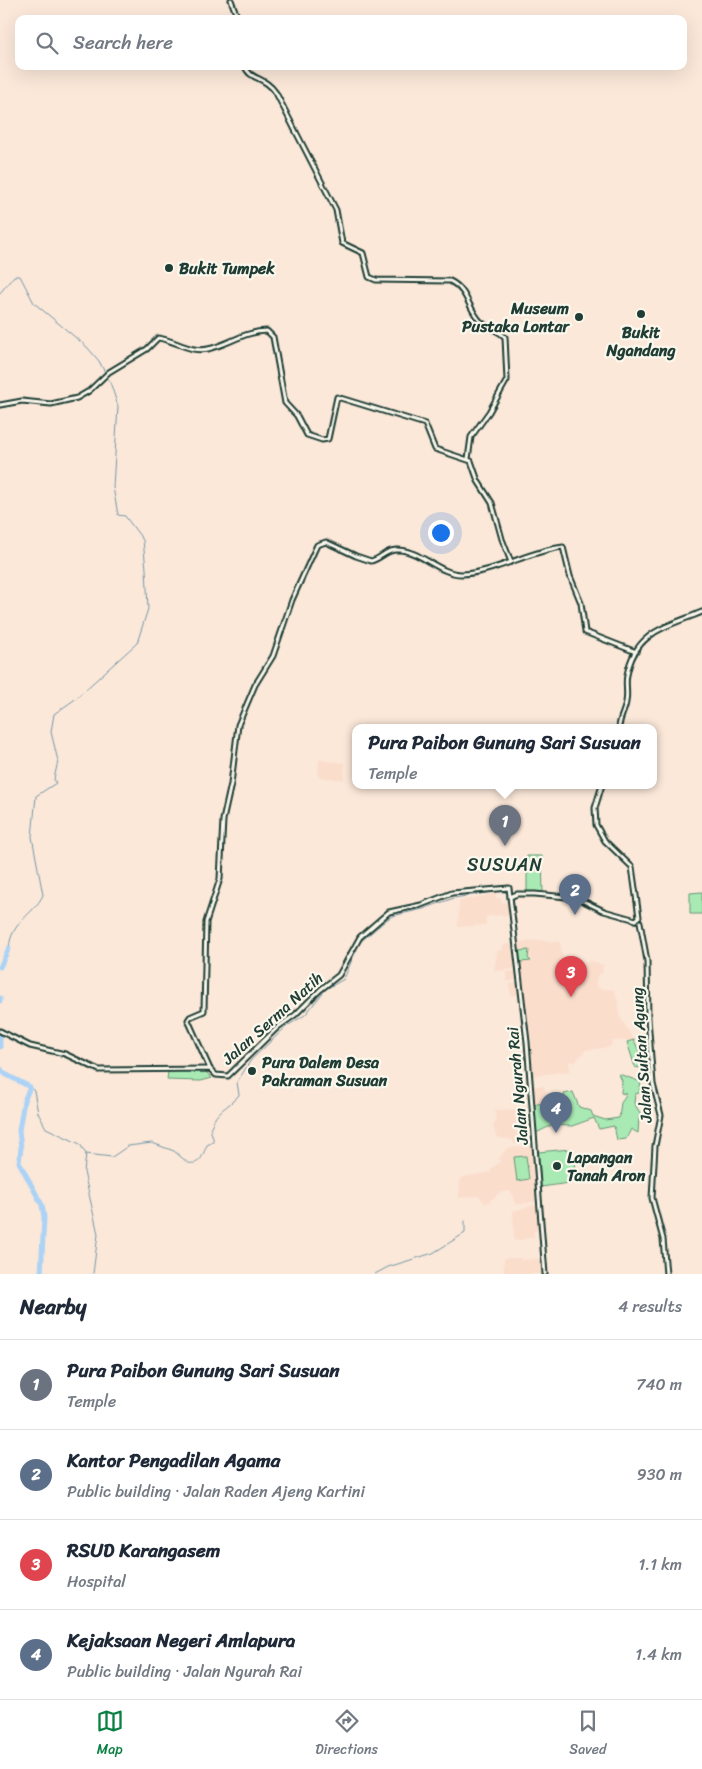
<!DOCTYPE html>
<meta charset="utf-8">
<style>
:root{--surface:#fff;--page:#f2f2f3;--text:#1f2937;--muted:#747a83;--line:#e0e1e3;--accent:#0b8043}
body{margin:0;font-family:Sriracha,sans-serif;background:var(--page);color:var(--text)}
.you{position:absolute;left:440px;top:532px;width:18px;height:18px;margin:-12px;border:4px solid #fff;border-radius:50%;background:#1a73e8;box-shadow:0 0 0 8px #1a73e833}
.badge{display:grid;place-items:center;width:32px;height:32px;border-radius:50%;background:var(--accent);color:#fff;font-size:16px;font-weight:700}
.pin{position:absolute;translate:-50% -41px;filter:drop-shadow(0 1px 2px #0008)}
.pin::after{content:'';position:absolute;top:26px;width:18px;height:15px;background:inherit;clip-path:polygon(0 0,100% 0,50% 100%)}
.popup{position:absolute;left:352px;top:724px;width:305px;height:65px;box-sizing:border-box;display:grid;place-content:center;border-radius:10px;background:var(--surface);filter:drop-shadow(0 1px 4px #0005);font-size:16px;white-space:nowrap;color:var(--muted)}
.popup b{font-size:19px;color:var(--text)}
.popup::after{content:'';position:absolute;left:50%;top:100%;margin-left:-10px;border:10px solid transparent;border-top-color:var(--surface)}
.list{margin:0;padding:0;list-style:none}
h2{display:flex;justify-content:space-between;align-items:center;height:65px;margin:0;padding:0 20px;font-size:21px}
h2 small{font-size:16px;font-weight:400;color:var(--muted)}
.list li{display:grid;grid-template-columns:32px 1fr auto;gap:15px;align-items:center;box-sizing:border-box;height:90px;padding:0 20px;border-top:1px solid var(--line)}
.list b{display:block;font-size:19px;white-space:nowrap}
.list p{margin:0;font-size:16px;white-space:nowrap;color:var(--muted)}
.list em{font-size:16px;font-style:normal;color:var(--muted)}
.icon{flex:none;width:28px;height:28px;fill:none;stroke:currentColor;stroke-width:2;stroke-linecap:round;stroke-linejoin:round}
.map{position:relative;flex:none;width:702px;height:1274px;overflow:hidden}
.search{position:absolute;background:var(--surface);box-shadow:0 5px 20px #0002;left:15px;right:15px;top:15px;height:55px;display:flex;align-items:center;gap:12px;box-sizing:border-box;padding:0 18px;border-radius:10px;color:var(--muted);font-size:19px}
.sheet{height:425px;background:var(--surface)}
nav{display:flex;justify-content:space-around;align-items:center;box-sizing:border-box;height:70px;border-top:1px solid var(--line);background:var(--surface);font-size:14px;color:var(--muted)}
nav a{display:grid;justify-items:center;gap:2px}
nav .on{color:var(--accent)}
.map>svg:first-child{display:block}
.built{fill:#fbddcc}
.green{fill:#a9eab4;stroke:#649474}
.lines{fill:none;stroke-linecap:round;stroke-linejoin:round}
.stream{stroke:#7497a8;stroke-width:1}
.river{stroke:#acd3f6;stroke-width:5}
.tertiary-casing{stroke:#1f3d34;stroke-width:7}
.tertiary{stroke:#fbf7ec;stroke-width:3}
.poi-dot{fill:#1f3d34;stroke:#fbf7ec;stroke-width:2}
.labels{text-anchor:middle;stroke-width:4.5;stroke-linejoin:round;paint-order:stroke}
.poi-label{font-size:16px;font-weight:bold;fill:#1f3d34;stroke:#fbf7ec;text-anchor:start}
.street-label{font-size:16px;fill:#1f3d34;stroke:#fbf7ec}
.neighbourhood-label{font-size:18px;letter-spacing:1px;fill:#1f3d34;stroke:#fbf7ec}
</style>
<div class="map">
<svg width="702" height="1274" viewBox="0 0 702 1274">
<rect width="100%" height="100%" fill="#fbe8d9"/>
<filter id="ink" filterUnits="userSpaceOnUse"><feTurbulence type="fractalNoise" baseFrequency=".02" numOctaves="2"/><feDisplacementMap in="SourceGraphic" scale="10" xChannelSelector="R" yChannelSelector="G"/><feConvolveMatrix kernelMatrix="1 2 1 2 8 2 1 2 1" color-interpolation-filters="sRGB"/></filter>
<g filter="url(#ink)">
<g class="built">
<path d="M319,760l26,3 -1,17 -26,-3z"/>
<path d="M496,893v5h5v4h7l2,13 -24,1v9l-28,2 1,-26z"/>
<path d="M538,940l22,2 4,27 26,-8 13,4 -1,9h-4l-2,7 1,7 17,2 5,14v11l15,25 -21,1 -3,6 -24,3 -12,13 -3,-2 -2,2 1,8 -37,5 -10,-96 -16,1 -1,-9 15,-2 -3,-28z"/>
<path d="M513,943l3,26 -22,2 3,-20 4,-1 2,-5z"/>
<path d="M518,983l1,12 -8,1 -2,-12z"/>
<path d="M533,1086h11l5,17 -14,1z"/>
<path d="M519,1109l2,12 9,-1 1,17 -8,1v5l-9,1 -2,-4 -16,-3 -3,-12 3,-5 -1,-10z"/>
<path d="M533,1146l4,55 -21,4 -6,-14 -9,1 -15,12 -7,-8 -20,2 1,-17 3,-4 28,-5v-3l9,-7 -1,-4 8,-10z"/>
<path d="M539,1204l1,26 -6,1v6l-20,4 -1,-30z"/>
<path d="M504,1258h17v2l22,-2v16h-39z"/>
</g>
<g class="green">
<path d="M527,856h15l1,37h-16z"/>
<path d="M702,892v22h-12v-21z"/>
<path d="M529,950l-1,8 3,3 -11,1 -1,-11z"/>
<path d="M634,1040l7,16v12l-6,-1 -8,-25z"/>
<path d="M168,1071h37l7,7 -11,3 -34,-1z"/>
<path d="M619,1074l22,8 -2,11 -4,1 -1,9 8,13h-3l-1,17 -7,-4 -5,10 -9,1 -3,-14 -15,3 -5,-11 -22,8 -20,-1 -16,8 -1,-29c11,-1 20,2 30,-1l-1,-9 9,-2 6,15 12,4 2,5 12,4 14,-2 2,-15 6,-9 -6,-1 1,-12z"/>
<path d="M570,1149l3,2 3,31 -35,5 -3,-35z"/>
<path d="M526,1156l3,23 -12,2 -3,-24z"/>
</g>
<g class="lines">
<g class="stream">
<path d="M0,293l14,-17h6l14,27 53,44 12,14 11,21 8,24 -5,81 5,28 7,1 18,24 3,29 2,40 -11,34 -63,57 -20,14 -3,18 7,29 -4,18 2,4 -20,13 -4,41 11,58c-10,21 -32,26 -34,53"/>
<path d="M30,1087l4,4 4,22 8,15 34,16 6,10 -2,18 14,62 -5,40"/>
<path d="M86,1154l26,3 16,-11 24,-3 22,8 14,12c14,2 14,-8 19,-18l6,-3c1,-6 -4,-11 -2,-15 5,-17 17,-19 28,-32l-2,-13 14,-22 36,-34 18,-11 21,-26 18,-10 15,-36 26,-22 7,-5 31,-7 31,-11 45,-7 9,2"/>
<path d="M375,1274l13,-7 45,-14 32,-20v-12"/>
</g>
<g class="river">
<path d="M0,967l9,-19"/>
<path d="M0,998v3"/>
<path d="M0,1032v15"/>
<path d="M0,1068l5,6 25,13 -6,14 -5,29 2,18 -2,14 23,43 2,12 -3,57"/>
</g>
<defs>
<g id="tertiary">
<path d="M231,0l7,19"/>
<path d="M245,66c4,14 20,10 31,27l60,117 6,33 21,10 6,24 7,3 74,1c18,9 18,28 31,41 7,6 17,8 24,15l2,43 -18,32 -18,25 -3,22"/>
<path d="M0,405l22,-4 29,3 26,-6 12,-7 20,-19 38,-23 11,-11c17,2 32,15 50,11 20,-4 37,-18 59,-18l6,6 12,66 12,13 10,19 15,5 6,-1 9,-42 88,27 10,25 36,12 7,20 14,22 10,36 9,23"/>
<path d="M619,727c1,-11 6,-16 7,-25 2,-9 -1,-18 1,-27 8,-44 40,-48 75,-63"/>
<path d="M602,785l-7,23 1,17 9,16 27,26 7,50 -3,3"/>
<path d="M510,897l7,-3h18l42,4 27,13 32,9"/>
<path d="M640,922l7,39 1,57 5,66 8,31 -6,31 -3,52 11,41 3,35"/>
<path d="M0,1031l30,15 35,8 34,16 111,-1 6,6 12,1 50,-49 17,-12 25,-25 19,-15 21,-38 29,-25 32,-7 31,-12 57,-5 18,154 18,232"/>
<path d="M210,1069l-22,-49 2,-3 14,-6 2,-89 14,-43 3,-59 8,-36 7,-59 17,-40 18,-29 19,-56 25,-55 9,-3 30,14 15,5c10,-2 15,-12 28,-11 22,1 41,25 64,24 35,-2 65,-23 100,-27l7,29 11,27 4,29 51,20"/>
</g>
</defs>
<use href="#tertiary" class="tertiary-casing"/>
<use href="#tertiary" class="tertiary"/>
</g>
</g>
<g class="poi-dot">
<circle cx="169" cy="268" r="5"/>
<circle cx="641" cy="314" r="5"/>
<circle cx="579" cy="317" r="5"/>
<circle cx="252" cy="1071" r="5"/>
<circle cx="557" cy="1166" r="5"/>
</g>
<g class="labels">
<g class="poi-label">
<text x="179" y="274">Bukit Tumpek</text>
<text x="569" y="314" text-anchor="end">Museum<tspan x="569" dy="18">Pustaka Lontar</tspan></text>
<text x="641" y="338" text-anchor="middle">Bukit<tspan x="641" dy="18">Ngandang</tspan></text>
<text x="262" y="1068">Pura Dalem Desa<tspan x="262" dy="18">Pakraman Susuan</tspan></text>
<text x="567" y="1163">Lapangan<tspan x="567" dy="18">Tanah Aron</tspan></text>
</g>
<g class="street-label">
<text transform="translate(272 1018) rotate(-42)" y="6">Jalan Serma Natih</text>
<text transform="translate(641 1055) rotate(-94)" y="6">Jalan Sultan Agung</text>
<text transform="translate(517 1086) rotate(-95)" y="6">Jalan Ngurah Rai</text>
</g>
<g class="neighbourhood-label">
<text x="505" y="871">SUSUAN</text>
</g>
</g>
</svg>
<div class="you"></div>
<div class="pin badge" style="left:505px;top:846px;background:#6b7280">1</div>
<div class="popup"><b>Pura Paibon Gunung Sari Susuan</b>Temple</div>
<div class="pin badge" style="left:575px;top:915px;background:#5c6f8a">2</div>
<div class="pin badge" style="left:571px;top:997px;background:#e0444e">3</div>
<div class="pin badge" style="left:556px;top:1133px;background:#5c6f8a">4</div>
<div class="search"><svg class="icon" aria-label="search" viewBox="0 0 24 24"><circle cx="10" cy="10" r="6"/><path d="M15 15l6 6"/></svg>Search here</div>
</div>
<section class="sheet">
<h2>Nearby<small>4 results</small></h2>
<ul class="list">
<li><span class="badge" style="background:#6b7280">1</span><div><b>Pura Paibon Gunung Sari Susuan</b><p>Temple</p></div><em>740 m</em></li>
<li><span class="badge" style="background:#5c6f8a">2</span><div><b>Kantor Pengadilan Agama</b><p>Public building · Jalan Raden Ajeng Kartini</p></div><em>930 m</em></li>
<li><span class="badge" style="background:#e0444e">3</span><div><b>RSUD Karangasem</b><p>Hospital</p></div><em>1.1 km</em></li>
<li><span class="badge" style="background:#5c6f8a">4</span><div><b>Kejaksaan Negeri Amlapura</b><p>Public building · Jalan Ngurah Rai</p></div><em>1.4 km</em></li>
</ul>
</section>
<nav>
<a class="on"><svg class="icon" aria-label="map" viewBox="0 0 24 24"><path d="M3 6l6-2 6 2 6-2v14l-6 2-6-2-6 2zM9 4v14M15 6v14"/></svg>Map</a>
<a><svg class="icon" aria-label="directions" viewBox="0 0 24 24"><path d="M12 3l9 9-9 9-9-9zM9 14v-3h6M13 9l2 2-2 2"/></svg>Directions</a>
<a><svg class="icon" aria-label="saved" viewBox="0 0 24 24"><path d="M7 4h10v16l-5-4-5 4z"/></svg>Saved</a>
</nav>
